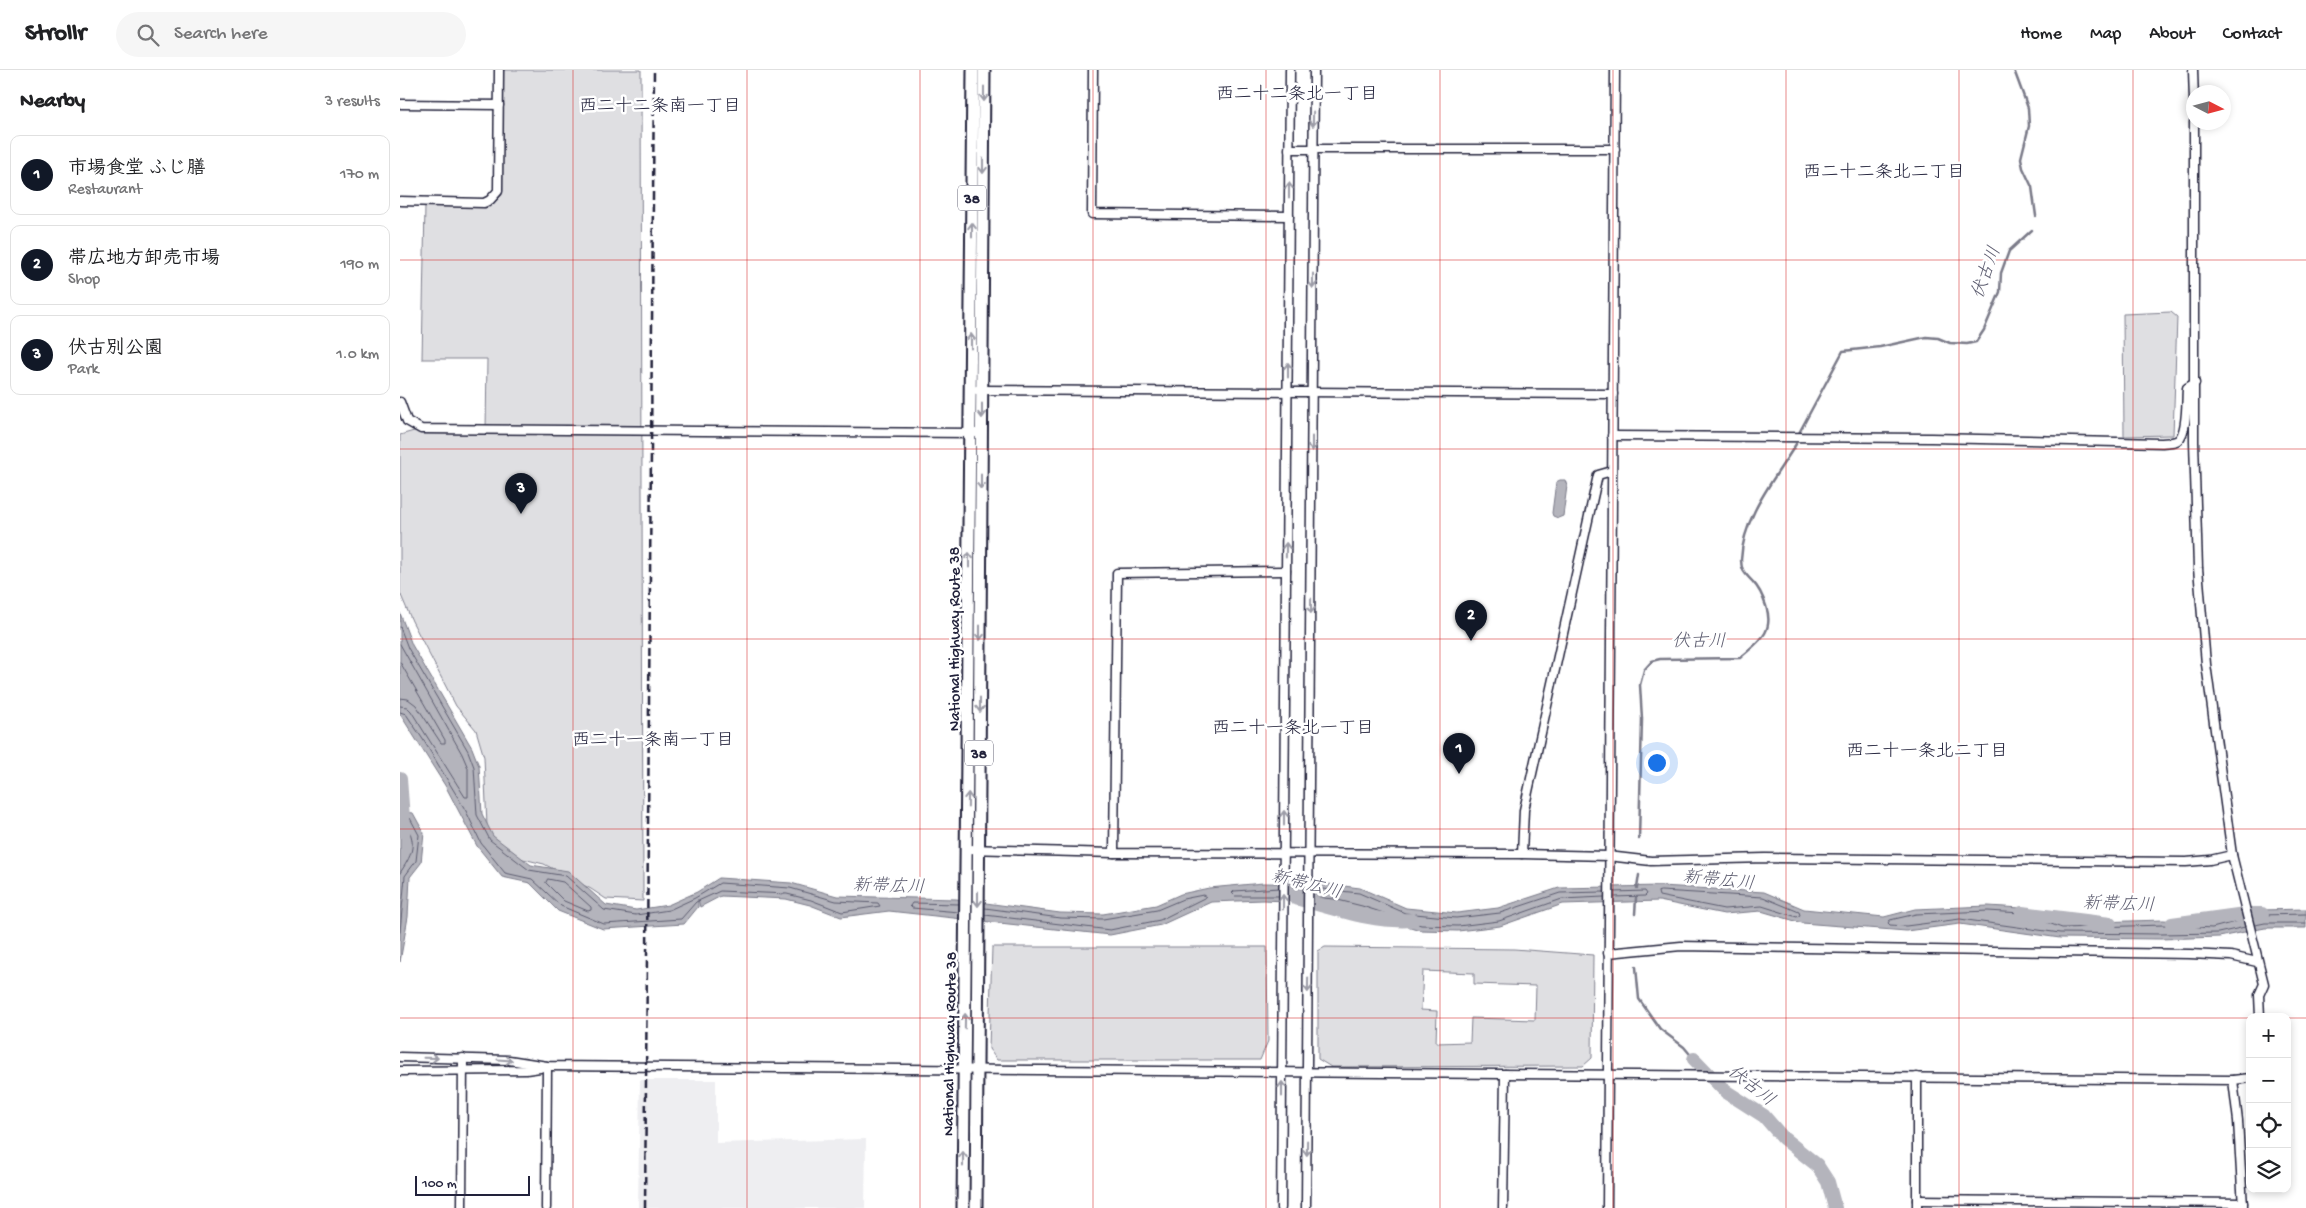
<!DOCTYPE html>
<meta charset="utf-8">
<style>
:root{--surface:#fff;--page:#f6f6f6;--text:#202124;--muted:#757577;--line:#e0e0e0;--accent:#111827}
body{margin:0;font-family:"Gochi Hand","Klee One",sans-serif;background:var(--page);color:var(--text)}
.controls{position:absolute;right:15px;bottom:15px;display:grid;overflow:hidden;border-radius:10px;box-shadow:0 2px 8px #0003}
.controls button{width:45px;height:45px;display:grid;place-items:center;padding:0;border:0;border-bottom:1px solid var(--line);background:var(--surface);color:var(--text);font:25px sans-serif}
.compass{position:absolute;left:1786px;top:15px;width:45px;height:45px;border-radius:50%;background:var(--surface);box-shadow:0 2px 8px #0003;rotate:96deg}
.scale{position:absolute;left:15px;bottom:12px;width:115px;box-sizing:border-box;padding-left:5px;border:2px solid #22223b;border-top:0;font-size:14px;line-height:18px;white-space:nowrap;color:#22223b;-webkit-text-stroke:4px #fff;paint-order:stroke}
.you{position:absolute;left:1256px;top:692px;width:18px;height:18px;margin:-12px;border:4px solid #fff;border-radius:50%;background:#1a73e8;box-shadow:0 0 0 8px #1a73e833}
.badge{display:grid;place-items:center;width:32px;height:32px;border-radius:50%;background:var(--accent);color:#fff;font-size:16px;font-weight:700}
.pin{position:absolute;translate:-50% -41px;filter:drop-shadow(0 1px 2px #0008)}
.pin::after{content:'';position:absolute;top:26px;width:18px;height:15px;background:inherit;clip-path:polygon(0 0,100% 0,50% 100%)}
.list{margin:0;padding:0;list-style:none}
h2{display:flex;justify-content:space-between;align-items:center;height:65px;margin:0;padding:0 20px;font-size:21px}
h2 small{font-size:16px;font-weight:400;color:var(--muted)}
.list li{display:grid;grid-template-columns:32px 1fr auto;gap:15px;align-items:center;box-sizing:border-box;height:80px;margin:0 10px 10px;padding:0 10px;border:1px solid var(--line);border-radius:10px}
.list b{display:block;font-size:19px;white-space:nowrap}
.list p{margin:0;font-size:16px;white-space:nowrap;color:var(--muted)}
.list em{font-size:16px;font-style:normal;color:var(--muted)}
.icon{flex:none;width:28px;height:28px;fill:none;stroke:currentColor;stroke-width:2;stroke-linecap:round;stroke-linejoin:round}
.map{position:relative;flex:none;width:1906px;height:1138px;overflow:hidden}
header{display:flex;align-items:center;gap:30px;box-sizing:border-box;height:70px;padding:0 25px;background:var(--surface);border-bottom:1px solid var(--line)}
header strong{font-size:24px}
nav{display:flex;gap:28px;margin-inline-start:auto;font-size:18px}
.search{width:350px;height:45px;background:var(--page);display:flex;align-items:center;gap:12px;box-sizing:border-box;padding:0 18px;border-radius:28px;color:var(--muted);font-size:19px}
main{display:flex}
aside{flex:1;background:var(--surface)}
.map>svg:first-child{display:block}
.built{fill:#eeeef1}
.green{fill:#dfdfe2;stroke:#80808e;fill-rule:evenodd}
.water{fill:#b4b4bc;stroke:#7a7a88}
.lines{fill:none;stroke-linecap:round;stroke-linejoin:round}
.shore{stroke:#5c5c6f;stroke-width:1}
.stream{stroke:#7a7a88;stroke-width:2.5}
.river{stroke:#b4b4bc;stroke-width:14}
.minor-casing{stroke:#22223b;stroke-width:11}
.highway-casing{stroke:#22223b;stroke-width:15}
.minor{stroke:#fff;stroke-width:8}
.highway{stroke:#fff;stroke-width:11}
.rail{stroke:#22223b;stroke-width:2.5;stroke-dasharray:8 4;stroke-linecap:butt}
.oneway{stroke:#9c9ca7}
.grid{fill:none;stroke:#d62828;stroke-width:1;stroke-opacity:0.55}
.labels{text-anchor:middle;stroke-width:5;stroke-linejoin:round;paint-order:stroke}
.shield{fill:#fff;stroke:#646476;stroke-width:1}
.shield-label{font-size:15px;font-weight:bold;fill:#22223b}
.street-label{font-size:16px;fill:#22223b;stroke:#fff}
.neighbourhood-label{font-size:18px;fill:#22223b;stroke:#fff}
.water-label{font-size:18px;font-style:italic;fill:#5c5c6f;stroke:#fff}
</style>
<header>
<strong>Strollr</strong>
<div class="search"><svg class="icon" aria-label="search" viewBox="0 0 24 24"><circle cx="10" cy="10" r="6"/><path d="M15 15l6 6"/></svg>Search here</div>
<nav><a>Home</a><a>Map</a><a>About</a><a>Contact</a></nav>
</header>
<main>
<aside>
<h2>Nearby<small>3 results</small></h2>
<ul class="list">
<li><span class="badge">1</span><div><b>市場食堂 ふじ膳</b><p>Restaurant</p></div><em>170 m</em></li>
<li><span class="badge">2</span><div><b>帯広地方卸売市場</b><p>Shop</p></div><em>190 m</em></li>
<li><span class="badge">3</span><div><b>伏古別公園</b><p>Park</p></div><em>1.0 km</em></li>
</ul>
</aside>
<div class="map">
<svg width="1906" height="1138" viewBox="0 0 1906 1138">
<rect width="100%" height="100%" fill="#fff"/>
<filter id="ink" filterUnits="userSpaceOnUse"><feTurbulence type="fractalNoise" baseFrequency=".02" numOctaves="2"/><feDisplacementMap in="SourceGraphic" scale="10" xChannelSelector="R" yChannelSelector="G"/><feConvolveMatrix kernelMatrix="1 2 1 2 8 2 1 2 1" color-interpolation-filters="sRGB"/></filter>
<g filter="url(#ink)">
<path class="built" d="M240,1010h76v63l150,-4 -1,69h-227z"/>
<g class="green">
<path d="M102,0h139l2,831 -37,-2 -15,-10 -47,-25 -21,-5 -25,-10 -11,-23 -3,-69 -8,-27 -20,-24 -44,-85 -12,-28v-158l21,-6 65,1 1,-71h-65l3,-153 65,1 12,-12z"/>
<path d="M1771,242l6,5 -4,118 -49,1 -1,-122z"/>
<path d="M592,877h275l1,94 -8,19h-263l-8,-11z"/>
<path d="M925,877l189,2 79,6 -1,103 -9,8 -252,1 -13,-8v-108zM1023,901l51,2v11l62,2 -1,34 -64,-2 -1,24 -34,1 1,-32 -16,-1z"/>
</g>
<g class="water">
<path d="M1160,410h5l2,6 -4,30 -5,2 -5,-2 -1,-3 4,-31z"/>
<path d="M0,543l12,32 60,103 7,18 3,48 11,22 38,29 37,6 38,34 30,5 32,-5 29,-13 22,-14 72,5 46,13 119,3 104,14 43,1 53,-9 25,-11 28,-6 54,-5 65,1 32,4 46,20 51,5 41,-5 61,-20 102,-2 103,6 40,17 80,8 31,-8 73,-3 34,2 40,15 101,-3 49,3 48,-13 46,-1v19h-41l-46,9 -58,2 -101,-1 -100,-14 -54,7 -104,-8 -41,-12 -37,3 -65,-13 -96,3 -63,22 -42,5 -38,-1 -87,-27 -70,-3 -52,2 -50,23 -51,10 -221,-24 -48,6 -31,-12 -24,-6 -65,-3 -21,11 -2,-8v8l-14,17 -81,5 -45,-18 -28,-28 -28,-6 -25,-31 -31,-59 -46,-73z"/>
<path d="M0,742l13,1 11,20 -3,30 -11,14 -2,40 -8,45z"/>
</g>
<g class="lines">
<g class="shore">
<path d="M0,557l8,21 60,103 6,16 3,48 13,25 39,30 37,6 38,34 32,5 33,-5 26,-12 25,-15 70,5 46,13 42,2 2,3 -38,6 -31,-12 -24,-6 -67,-3 -24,11 -15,17 -77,5 -43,-18 -29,-27 -27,-6 -24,-30 -15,-32 -42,-70 -18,-27 -6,-2"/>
<path d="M0,574l62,110 6,14v29h-3l-54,-86 -4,-4 -7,-1"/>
<path d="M0,592l45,78v3h-4l-25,-38 -8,-6 -8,-1"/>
<path d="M0,747l10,1 9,17 -3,26 -11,15 -5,56"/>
<path d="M0,753l6,1c12,21 5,32 -6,49"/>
<path d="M148,809l15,3 28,25v3l-3,1 -24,-10 -18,-18z"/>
<path d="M913,818l46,5 46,20 51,5 44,-5 60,-20 44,-1"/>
<path d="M1261,821l102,6 36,15 1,3 -3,2 -35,-11 -38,3 -65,-13 -1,-4z"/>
<path d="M878,826h-43l-3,-3 2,-2 45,-3"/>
<path d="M913,827l21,2 28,7 59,19 37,1 41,-5 63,-22 42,-2"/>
<path d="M1214,827l31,-1 2,-2 -2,-3 -31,1"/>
<path d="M559,842l-47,-4 -2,-2 2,-3 47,1"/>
<path d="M585,845l125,15 50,-10 46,-23 -3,-2 -20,4 -26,11 -54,9 -43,-1 -75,-10"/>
<path d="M1853,847l8,-2 45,-1"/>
<path d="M1843,850l-31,8 -49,-3 -101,3 -41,-15 -33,-2 -72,3 -26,6 -2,3 2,2 16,1 54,-7 100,14 101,1 57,-1 27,-6"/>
<path d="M1855,855l10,-2h41"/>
</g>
<g class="stream">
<path d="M1614,0l14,38 1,18 -8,32 2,10 9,19 4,29"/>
<path d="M1399,363l44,-82 37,-4 46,-10 12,1 12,5 17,1 9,-2 8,-12 16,-38 1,-19 8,-22 23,-21"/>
<path d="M1239,769l3,-120 -2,-34 4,-15 8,-9 8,-2 80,-1c18,-16 35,-25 26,-52 -3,-9 -6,-17 -13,-24 -6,-7 -12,-10 -12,-22 2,-44 33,-80 55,-116"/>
<path d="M1237,818l2,-13"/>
<path d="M1235,844l1,-16"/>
<path d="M1236,897l3,32 21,30 24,18 10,12"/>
</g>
<g class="river">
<path d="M0,709l4,52"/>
<path d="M895,828c39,10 77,25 118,22"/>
<path d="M1622,843l88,11"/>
<path d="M1772,854l73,-10h17"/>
<path d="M1294,989l31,32 39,25 19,22 34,27 11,17 7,26"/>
</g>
<defs>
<g id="minor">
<path d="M693,0l-1,144 197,2"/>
<path d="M1793,0l1,31"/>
<path d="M0,34l99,1"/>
<path d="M1794,52v320l4,126 8,96 26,191 32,129 -5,11 1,22"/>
<path d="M889,79h326"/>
<path d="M0,131l84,2 6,-3 8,-9 1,-121"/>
<path d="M577,320l636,4"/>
<path d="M0,332l7,19 14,8 554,4"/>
<path d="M1212,366l319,2 231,5c6,-1 12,0 16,-3 10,-8 8,-40 9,-52l8,-5"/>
<path d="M567,779l147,4 408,1 86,2 43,5 114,-3 421,4 24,-2 22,-5"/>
<path d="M714,783l3,-280 169,-2"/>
<path d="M1122,784l2,-44 74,-335 14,-4"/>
<path d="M1208,883l73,-7 509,8 41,2 26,6"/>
<path d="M0,987l109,3 38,6 1686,14 17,-2"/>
<path d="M0,1001l126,-1 14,-2"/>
<path d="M1833,1010l5,41 5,86"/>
<path d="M1517,1130l326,3"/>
<path d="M62,1138l1,-150"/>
<path d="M146,1138l1,-142"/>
<path d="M881,1138l9,-1138"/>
<path d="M906,1138l8,-1138"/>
<path d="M1103,1138l2,-134"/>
<path d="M1207,1138l8,-1138"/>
<path d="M1517,1138v-131"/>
</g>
<g id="highway">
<path d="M563,1138l10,-1138"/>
<path d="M576,1138l8,-1138"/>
</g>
</defs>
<use href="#minor" class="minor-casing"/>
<use href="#highway" class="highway-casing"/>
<use href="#minor" class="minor"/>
<use href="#highway" class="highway"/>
<path class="rail" d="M245,1138l9,-1138"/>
</g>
<defs><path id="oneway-shaft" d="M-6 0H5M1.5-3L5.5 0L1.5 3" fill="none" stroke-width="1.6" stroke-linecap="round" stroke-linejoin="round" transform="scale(1.25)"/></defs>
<g class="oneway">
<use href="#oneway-shaft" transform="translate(584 24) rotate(90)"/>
<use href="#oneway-shaft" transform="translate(913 49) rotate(91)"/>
<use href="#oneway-shaft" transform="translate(583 96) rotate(90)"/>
<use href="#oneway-shaft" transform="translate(889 120) rotate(-90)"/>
<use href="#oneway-shaft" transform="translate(572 160) rotate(-90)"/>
<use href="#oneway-shaft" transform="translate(913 211) rotate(90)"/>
<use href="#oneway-shaft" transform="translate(571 271) rotate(-90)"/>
<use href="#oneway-shaft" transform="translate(888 300) rotate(-90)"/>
<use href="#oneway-shaft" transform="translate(582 341) rotate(90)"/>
<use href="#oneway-shaft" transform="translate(912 374) rotate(90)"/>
<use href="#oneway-shaft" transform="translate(581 412) rotate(90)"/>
<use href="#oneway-shaft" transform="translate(886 480) rotate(-89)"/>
<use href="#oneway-shaft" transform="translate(569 490) rotate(-90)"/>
<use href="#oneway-shaft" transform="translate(911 536) rotate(91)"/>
<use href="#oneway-shaft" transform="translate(580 563) rotate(90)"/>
<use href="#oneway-shaft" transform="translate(580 635) rotate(90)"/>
<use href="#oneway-shaft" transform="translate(568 730) rotate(-89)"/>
<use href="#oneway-shaft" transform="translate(884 748) rotate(-90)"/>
<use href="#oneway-shaft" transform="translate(578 829) rotate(90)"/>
<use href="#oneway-shaft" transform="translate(883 832) rotate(-90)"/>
<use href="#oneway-shaft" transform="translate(908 915) rotate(91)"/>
<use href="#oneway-shaft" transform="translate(565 951) rotate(-89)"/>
<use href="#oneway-shaft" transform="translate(31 988) rotate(1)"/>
<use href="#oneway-shaft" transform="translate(105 990) rotate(4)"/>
<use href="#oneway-shaft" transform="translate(882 1019) rotate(-90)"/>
<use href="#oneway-shaft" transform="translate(907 1078) rotate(91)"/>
<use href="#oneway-shaft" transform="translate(563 1089) rotate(-90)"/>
</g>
</g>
<path class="grid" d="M173,0v1138M347,0v1138M520,0v1138M693,0v1138M866,0v1138M1040,0v1138M1213,0v1138M1386,0v1138M1559,0v1138M1733,0v1138M0,190h1906M0,379h1906M0,569h1906M0,759h1906M0,948h1850M1887,948h19"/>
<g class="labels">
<g class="shield">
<rect x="558" y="115.5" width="28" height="25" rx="4"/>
<rect x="565" y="670.5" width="28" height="25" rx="4"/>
</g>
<g class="shield-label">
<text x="572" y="133">38</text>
<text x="579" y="688">38</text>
</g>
<g class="street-label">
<text transform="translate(553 569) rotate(-90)" y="6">National Highway Route 38</text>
<text transform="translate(548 974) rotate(-89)" y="6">National Highway Route 38</text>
</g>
<g class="neighbourhood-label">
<text x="897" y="29">西二十二条北一丁目</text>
<text x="260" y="41">西二十二条南一丁目</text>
<text x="1484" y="107">西二十二条北二丁目</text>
<text x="893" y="663">西二十一条北一丁目</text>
<text x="253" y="675">西二十一条南一丁目</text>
<text x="1527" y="686">西二十一条北二丁目</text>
</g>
<g class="water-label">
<text transform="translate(1585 202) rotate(-70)" y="6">伏古川</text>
<text x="1299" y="576">伏古川</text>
<text transform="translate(1319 809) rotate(6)" y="6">新帯広川</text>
<text transform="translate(907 813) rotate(14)" y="6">新帯広川</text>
<text transform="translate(489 815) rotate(2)" y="6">新帯広川</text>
<text transform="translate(1719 833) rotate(2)" y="6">新帯広川</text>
<text transform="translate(1352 1015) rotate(38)" y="6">伏古川</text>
</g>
</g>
</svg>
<div class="controls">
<button>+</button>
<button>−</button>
<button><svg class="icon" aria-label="locate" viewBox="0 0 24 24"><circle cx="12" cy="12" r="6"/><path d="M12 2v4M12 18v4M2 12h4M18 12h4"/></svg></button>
<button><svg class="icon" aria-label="layers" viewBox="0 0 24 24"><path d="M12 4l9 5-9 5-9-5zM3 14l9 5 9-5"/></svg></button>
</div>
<svg class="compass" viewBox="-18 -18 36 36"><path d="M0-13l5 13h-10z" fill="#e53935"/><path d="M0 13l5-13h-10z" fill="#757577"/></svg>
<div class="scale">100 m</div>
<div class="you"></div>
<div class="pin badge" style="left:1059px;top:704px">1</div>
<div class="pin badge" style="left:1071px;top:571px">2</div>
<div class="pin badge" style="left:121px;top:444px">3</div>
</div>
</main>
